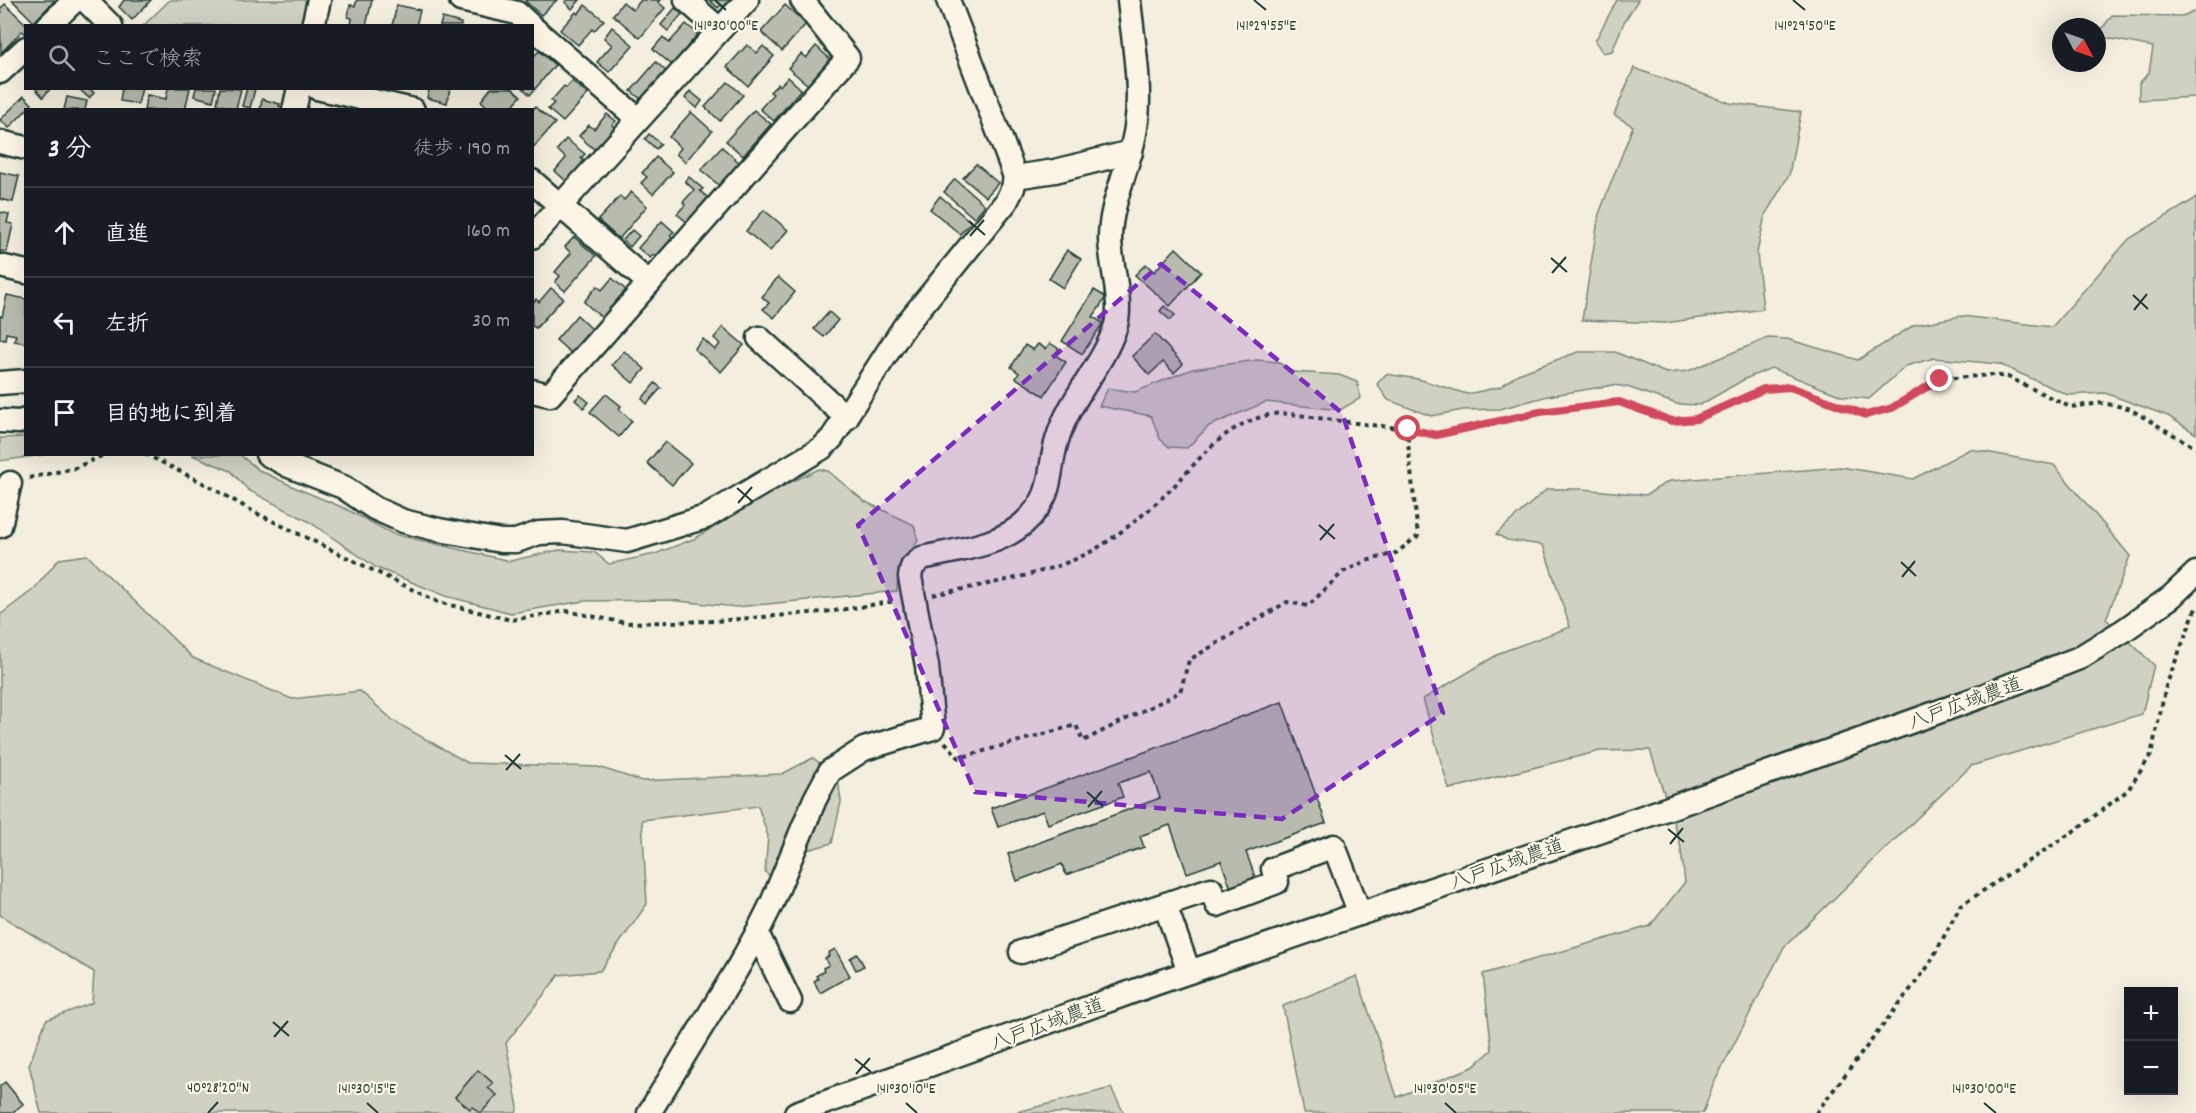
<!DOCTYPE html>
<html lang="ja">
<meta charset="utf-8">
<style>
:root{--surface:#171b24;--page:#20242c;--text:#f1f3f6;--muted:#9ea1a6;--line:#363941}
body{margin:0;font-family:Dekko,"Klee One",sans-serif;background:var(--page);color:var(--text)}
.controls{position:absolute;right:18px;bottom:18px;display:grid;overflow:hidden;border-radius:0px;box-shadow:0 6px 24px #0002}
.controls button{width:54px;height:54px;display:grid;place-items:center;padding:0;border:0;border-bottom:2px solid var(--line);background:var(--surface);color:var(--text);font:30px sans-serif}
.compass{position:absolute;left:2052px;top:18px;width:54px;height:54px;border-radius:50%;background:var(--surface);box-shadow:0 6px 24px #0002;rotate:131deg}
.stop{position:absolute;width:18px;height:18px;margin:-14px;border:4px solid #d1495b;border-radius:50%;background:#fff}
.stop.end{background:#d1495b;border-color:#fff;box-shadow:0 2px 6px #0008}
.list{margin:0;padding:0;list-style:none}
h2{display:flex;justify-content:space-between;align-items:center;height:78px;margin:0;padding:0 24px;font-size:26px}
h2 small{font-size:20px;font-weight:400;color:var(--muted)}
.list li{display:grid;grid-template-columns:39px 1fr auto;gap:18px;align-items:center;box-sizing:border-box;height:90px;padding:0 24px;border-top:2px solid var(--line)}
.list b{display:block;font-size:22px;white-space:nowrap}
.list em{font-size:20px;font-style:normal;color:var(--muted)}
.icon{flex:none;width:33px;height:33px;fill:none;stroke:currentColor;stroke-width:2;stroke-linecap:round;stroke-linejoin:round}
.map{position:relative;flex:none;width:2196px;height:1113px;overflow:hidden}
.search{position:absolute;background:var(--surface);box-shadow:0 6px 24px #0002;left:24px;top:24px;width:510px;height:66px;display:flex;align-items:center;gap:15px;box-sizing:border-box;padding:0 21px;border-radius:0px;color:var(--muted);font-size:22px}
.panel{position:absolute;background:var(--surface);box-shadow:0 6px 24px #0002;left:24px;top:108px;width:510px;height:348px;border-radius:0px}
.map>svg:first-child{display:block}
.green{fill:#d0d1c2;stroke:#78877b;stroke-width:1.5}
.building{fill:#b8bcae;stroke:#1f3d34;stroke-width:1.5}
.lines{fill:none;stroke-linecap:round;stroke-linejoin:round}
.minor-casing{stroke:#1f3d34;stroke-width:27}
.path{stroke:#1f3d34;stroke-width:4;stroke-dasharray:4.5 4.5;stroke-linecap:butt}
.minor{stroke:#fcf5e5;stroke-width:22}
.route{stroke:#d1495b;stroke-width:8}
.marked{fill:#7b2cbf;fill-opacity:0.2;stroke:#7b2cbf;stroke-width:4.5;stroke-dasharray:12 8;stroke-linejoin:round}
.ticks{fill:none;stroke:#1f3d34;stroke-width:2}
.labels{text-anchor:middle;stroke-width:4.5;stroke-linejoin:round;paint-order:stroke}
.street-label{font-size:20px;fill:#1f3d34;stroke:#fcf5e5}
.ticks-label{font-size:15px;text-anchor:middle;fill:#1f3d34;stroke:#fcf5e5;stroke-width:4.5;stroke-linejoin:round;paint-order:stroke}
</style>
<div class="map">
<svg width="2196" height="1113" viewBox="0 0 2196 1113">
<rect width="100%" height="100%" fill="#f3eede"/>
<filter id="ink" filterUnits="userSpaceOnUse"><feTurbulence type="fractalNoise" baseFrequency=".0167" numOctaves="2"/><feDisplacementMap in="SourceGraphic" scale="12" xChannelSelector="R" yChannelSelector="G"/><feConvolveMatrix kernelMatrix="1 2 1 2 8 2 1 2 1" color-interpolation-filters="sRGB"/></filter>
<g filter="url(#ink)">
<g class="green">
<path d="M170,0h140l-6,25 -161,1z"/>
<path d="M1617,0h21l-14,22 -12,29 -9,2 -8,-12z"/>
<path d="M2196,11v86l-57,3v-17l10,-10 4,-26 -56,-11 15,-21 70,1z"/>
<path d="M1634,68l96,35 71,9 -12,63 -24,40 -8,38 6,56 -98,14 -83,-3 17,-106 34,-88 -19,-11z"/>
<path d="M2196,198v236l-28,-18 -63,-23 -37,2 -69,-31 -65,-6 -28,8 -37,33 -27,-3 -71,-28 -26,11 -45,26 -23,-1 -50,-17 -14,-2 -65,11 -48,13 -37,1 -32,6 -43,-16 -11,-16 9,-10 32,5 49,15 33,-7 18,-13 60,-22h37l51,21 22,-2 80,-33 19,1 71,21 56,-35 48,-9 90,11 77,-88z"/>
<path d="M1257,360l21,2 15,10 46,3 18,7 4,16 -21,12 -74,-8 -57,24 -22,22 -18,-1 -9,-8 -9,-23 -52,-10 9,-18 27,4 57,-23z"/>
<path d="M25,437l1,17 17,1 -43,6v-23z"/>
<path d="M1970,449l84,16 76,91 -24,63 48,46 -12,49 -171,52 -187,181 -71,138 -10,28h-399l-21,-107 74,-30 40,121 76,-30 19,-17 -9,-76 167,-48 35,-44 -5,-39 -30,-93 -50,1 -151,38 -26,-90 79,-47 68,-25 -27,-82 -36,-5 -11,-6 51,-45h34l65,6 23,-14 172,-14 72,12z"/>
<path d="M192,455h48l19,15 37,18 48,20 49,26 117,27 49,-11 35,2 15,12 46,-10 41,-16 58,-38 65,-31 9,2 36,30 50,24 4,16 -20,27 -1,23 -160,16 -69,-7 -84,1 -73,12 -65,-17 -69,-28 -69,-47 -60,-31 -17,-19z"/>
<path d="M87,555l106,103 99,41 68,-8 35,31 73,41 130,4 44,14 140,-7 31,-16 25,20 3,24 -9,41 -31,9 -25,29 -11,-9 3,-36 -10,-30 -116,14 5,84 -47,67 -41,4 -53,68 12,64 -2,6h-475l-12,-48 17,-45 46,-17 2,-31 -94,-57v-300l34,-26 25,-30z"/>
<path d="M1111,1088l13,25h-111z"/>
</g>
<g class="building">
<path d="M12,0h43l-21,22z"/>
<path d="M124,0h27l-19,20 -13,-13z"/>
<path d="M357,0h15l-6,26h-15l1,-8 -4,-1 2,-12 5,1z"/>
<path d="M526,0h31l-16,15 -16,-14z"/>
<path d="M566,0h14l-8,9 -7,-7z"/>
<path d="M641,0h19l-2,2 7,6 -25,30 -27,-23 10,-13 10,8z"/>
<path d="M709,0h24l-7,9 -5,-4 -3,3z"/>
<path d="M5,4l23,22h-2v8l-4,-3 -21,22 -1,-39 2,-2 -2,-3z"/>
<path d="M397,5l23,5 -4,16h-24z"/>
<path d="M585,5l19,15 -10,11 -2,-2 -14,16 -18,-15 16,-18 2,2z"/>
<path d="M785,5l21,19 -24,27 -21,-19z"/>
<path d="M675,8l7,6 -14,17 -7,-6z"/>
<path d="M442,18l19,5v3h-21z"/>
<path d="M686,24l12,10 -26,31 -19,-16 10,-12 6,6z"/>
<path d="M612,27l21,18 -24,27 -12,-10 15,-17 -8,-7z"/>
<path d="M747,45l10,8 6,-7 11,10 -26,30 -21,-19z"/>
<path d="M816,46l14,13 -22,26 -20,-17 13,-14 5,4z"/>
<path d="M539,51l16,14 -25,30 -7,-7h9v-30z"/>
<path d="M656,62l11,10 -24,29 -12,-10z"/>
<path d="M788,77l13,12 -27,32 -14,-12 13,-15 -3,-2 8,-8 2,2z"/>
<path d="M572,81l16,13 -25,28 -15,-13 6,-6 -3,-2 13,-15 2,2z"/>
<path d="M728,82l15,13 -23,26 -15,-14z"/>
<path d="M35,88h16l-8,9z"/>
<path d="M78,88h11l5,5 -5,5z"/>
<path d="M122,88h20l-4,16 -18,-3z"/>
<path d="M168,88h22l-5,22h-41l3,-15 19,4z"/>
<path d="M196,88h20l-3,13 -19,-5z"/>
<path d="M220,88l21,1 -5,20 -19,-5z"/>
<path d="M247,88l8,1 -5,19 -8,-2z"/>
<path d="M450,88l-3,15 -20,-5 2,-8 -4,-2z"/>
<path d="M491,88h21l9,8 -12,14h-18l-10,-9z"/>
<path d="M690,91l12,10 -5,7 -12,-10z"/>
<path d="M24,96l8,8 -23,24 -9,-8z"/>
<path d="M67,97l20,4 -2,9h-21z"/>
<path d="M262,99l18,5 -1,2 5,2 -1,2h-23z"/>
<path d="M535,107l20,16 -23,26v-39z"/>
<path d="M754,110l17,14 -28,32 -17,-15z"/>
<path d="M691,112l21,19 -27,31 -9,-8 5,-6 -12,-11z"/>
<path d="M607,114l9,7 -4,4 4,4 -20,22 -17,-15 10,-11 5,4z"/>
<path d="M649,134l12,10 -5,5 -11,-10z"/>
<path d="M566,139l19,15 -4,4 3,3 -17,21 -12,-11 11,-13 -9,-8z"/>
<path d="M722,147l19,17 -20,23 -20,-17z"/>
<path d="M656,157l17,15 -20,22 -12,-11 6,-6 -5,-4z"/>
<path d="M976,164l22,19 -12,14 -23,-19z"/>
<path d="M0,172l19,4 -6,26 -13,-3z"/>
<path d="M689,177l14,12 -3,2 12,10 -24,22 -11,-9 8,-9 -2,-3 11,-12 -9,-9z"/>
<path d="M955,179l30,26 -11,13 -30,-26z"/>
<path d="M631,192l16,14 -28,33 -21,-19 22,-24 4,4z"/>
<path d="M940,196l31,26 -11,12 -30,-25z"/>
<path d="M764,210l24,20 -18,21 -24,-20z"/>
<path d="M0,212l9,2 -2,9 6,1 -6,28 -6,-1 -1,2z"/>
<path d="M662,221l12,11 -4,3 4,3 -17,20 -4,-3 -3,3 -12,-10z"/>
<path d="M632,230l7,6 -9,11 -7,-7z"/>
<path d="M574,237l22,19 -31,35 -10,-9 5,-6 -5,-4 16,-19 -6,-6z"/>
<path d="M1176,248l25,24 -31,34 -35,-31 11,-11 8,8z"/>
<path d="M1067,250l14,9 -18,29 -14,-9z"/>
<path d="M778,277l17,15 -21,26 -11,-9 6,-6 -7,-6z"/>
<path d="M612,278l14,12 -24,28 -18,-16 13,-16 5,4z"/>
<path d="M551,288l12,10 -27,30 -4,-2v-22l4,-5 3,3z"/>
<path d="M1094,290l12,7 -13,20 10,6 -21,31 -20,-13z"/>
<path d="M7,295l19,4v44l-12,-2 2,-6 -10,-2 -1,7 -5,-1v-23l2,1z"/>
<path d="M1164,306l11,9 -5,5 -10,-9z"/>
<path d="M829,312l9,8 -14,17 -10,-8z"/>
<path d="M577,315l17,16 -21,24 -17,-15z"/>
<path d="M723,327l21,18 -23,27 -27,-23 9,-10 12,11 5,-6 -6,-6z"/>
<path d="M1155,334l28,30 -9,9 -11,-11 -14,13 -17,-19z"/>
<path d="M1050,343l9,6 -4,6 11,7 -22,34 -28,-18 3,-5 -8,-6 14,-22 8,5 5,-6 8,5z"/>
<path d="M624,351l21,18 -12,14 -21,-18z"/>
<path d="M655,383l6,5 -14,16 -5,-5z"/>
<path d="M606,394l15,12 -2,3 13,12 -13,16 -29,-25z"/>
<path d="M580,395l9,7 -5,6 -9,-8z"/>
<path d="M665,442l26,21 -19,22 -25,-22z"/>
<path d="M1282,702l44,121 -80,29 11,30 -25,9 -11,-30 -34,12 -17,-48 -30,11 4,11 -78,28 -4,-11 -45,17 -9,-27 152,-56 -9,-26 -33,11 5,14 -75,27 -5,-13 -45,16 -7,-19z"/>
<path d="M835,949l15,27 -30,17 -6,-12 4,-2 -2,-3 8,-5 -1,-3 6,-3 -4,-7 4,-2 -1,-3z"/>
<path d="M857,954l7,12 -8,4 -6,-12z"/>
<path d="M478,1070l15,13 -5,5 9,7 -16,18 -9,-6 -2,2 -15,-12z"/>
<path d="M5,1082l18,22 -11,9h-12v-27z"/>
</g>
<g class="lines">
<defs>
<g id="minor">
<path d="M85,0l26,26"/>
<path d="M461,0l56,13 14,13"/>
<path d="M686,0l33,29"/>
<path d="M48,26l27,-26"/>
<path d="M313,26l6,-26"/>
<path d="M532,27l106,92"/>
<path d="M0,72l26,-24"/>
<path d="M317,88l96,22"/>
<path d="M294,110l5,-22"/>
<path d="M0,142l26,6"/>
<path d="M1015,177l40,-6 76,-19"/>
<path d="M532,181l117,102"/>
<path d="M532,237l215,-237"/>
<path d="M0,266l26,6"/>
<path d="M759,338l88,80"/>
<path d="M0,383l26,-2"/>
<path d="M532,391l18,4 298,-337 -46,-58"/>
<path d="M0,421l19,1 7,-2"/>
<path d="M267,454l22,12 54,21 31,21 29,13 36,9 62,11h15l23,-8 24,-1 64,9 79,-24 116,-69 10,-10 72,-111 102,-125 7,-14 2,-11 -6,-17 -61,-160"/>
<path d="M0,526l10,-43"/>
<path d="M1165,905l24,67"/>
<path d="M757,933l33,68"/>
<path d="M1021,952l190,-63 6,16 60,-23 -4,-13 61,-23 26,68"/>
<path d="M649,1113l88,-144 20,-36 15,-30 43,-104 15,-28 34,-22 69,-21 -6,-62 -17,-89 2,-10 10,-9c33,-8 77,-12 102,-35 33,-30 22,-50 34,-86 12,-39 44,-70 57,-109 9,-26 -5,-63 -5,-90 0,-36 21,-74 26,-111 6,-41 -3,-86 -7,-127"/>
<path d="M796,1113l358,-129 518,-177 308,-110 99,-39 44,-27 48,-34 25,-24"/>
</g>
</defs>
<use href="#minor" class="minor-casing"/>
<g class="path">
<path d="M145,454l64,32 47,27 182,89 73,18 55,-9 60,12 89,-2 119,-10 62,-10"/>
<path d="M29,478l46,-10 31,-14"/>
<path d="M933,595c52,-11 125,-21 169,-50 23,-15 45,-33 64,-51 34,-33 53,-67 102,-79 15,-4 35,1 50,3 30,4 60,8 90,11"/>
<path d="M945,742l14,16 117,-33 7,16 97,-49 9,-32 98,-58 21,4 35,-34 23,-11 30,-8 22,-17 -10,-93v-14l28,6 104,-23 79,-10 54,19 23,-2 67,-30 27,-2 76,28 26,-7 47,-29 54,-4 15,2 62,30 32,-4 26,5 68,40"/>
<path d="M1816,1113l113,-148 31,-59 120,-79 48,-37 23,-35 15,-69 30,-78"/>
</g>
<use href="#minor" class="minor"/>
</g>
</g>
<g class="lines" filter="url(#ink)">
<path class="route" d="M1408,429l28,6 104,-23 79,-10 53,19 24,-2 68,-30 26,-2 76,28 26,-7 48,-29"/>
</g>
<path class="marked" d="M1161,264l181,149 101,300 -161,106 -307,-27 -117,-267z"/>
<path class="ticks" d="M715,0l11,10M1254,0l12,10M1793,0l12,10M969,221l16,14M970,236l14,-16M1551,258l16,14M1552,273l14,-16M2133,295l15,14M2134,310l13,-16M737,488l16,14M738,503l14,-16M1319,525l16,14M1320,540l14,-16M1901,562l15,14M1902,577l13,-16M505,755l16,14M506,770l14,-16M1087,792l16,14M1088,807l14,-16M1668,829l16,13M1670,844l13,-16M273,1022l16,14M274,1037l14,-16M855,1059l16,13M856,1074l14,-16M367,1103l11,10M906,1103l11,10M1445,1103l11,10M1984,1103l12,10M208,1113l10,-11"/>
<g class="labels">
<g class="street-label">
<text transform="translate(1965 702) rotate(-20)" y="7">八戸広域農道</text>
<text transform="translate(1507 863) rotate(-19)" y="7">八戸広域農道</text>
<text transform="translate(1047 1023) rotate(-20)" y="7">八戸広域農道</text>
</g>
</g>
<g class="ticks-label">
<text x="726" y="30">141°30'00"E</text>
<text x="1266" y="30">141°29'55"E</text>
<text x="1805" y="30">141°29'50"E</text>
<text x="218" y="1092">40°28'20"N</text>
<text x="367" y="1093">141°30'15"E</text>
<text x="906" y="1093">141°30'10"E</text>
<text x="1445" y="1093">141°30'05"E</text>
<text x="1984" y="1093">141°30'00"E</text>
</g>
</svg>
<div class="controls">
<button>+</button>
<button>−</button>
</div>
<svg class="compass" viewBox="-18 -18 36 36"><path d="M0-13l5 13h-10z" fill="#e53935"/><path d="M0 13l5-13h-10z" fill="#9ea1a6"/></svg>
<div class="stop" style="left:1408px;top:429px"></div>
<div class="stop end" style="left:1940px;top:379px"></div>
<div class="search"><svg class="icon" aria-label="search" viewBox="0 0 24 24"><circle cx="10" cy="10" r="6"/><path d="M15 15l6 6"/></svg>ここで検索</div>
<section class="panel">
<h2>3 分<small>徒歩 · 190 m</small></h2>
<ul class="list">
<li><svg class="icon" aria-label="ahead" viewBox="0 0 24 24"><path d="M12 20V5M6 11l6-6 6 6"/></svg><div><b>直進</b></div><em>160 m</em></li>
<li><svg class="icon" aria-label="left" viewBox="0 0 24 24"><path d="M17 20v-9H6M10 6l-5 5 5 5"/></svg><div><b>左折</b></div><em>30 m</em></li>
<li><svg class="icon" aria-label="arrive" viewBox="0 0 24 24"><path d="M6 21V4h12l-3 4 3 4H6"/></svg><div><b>目的地に到着</b></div></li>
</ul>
</section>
</div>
